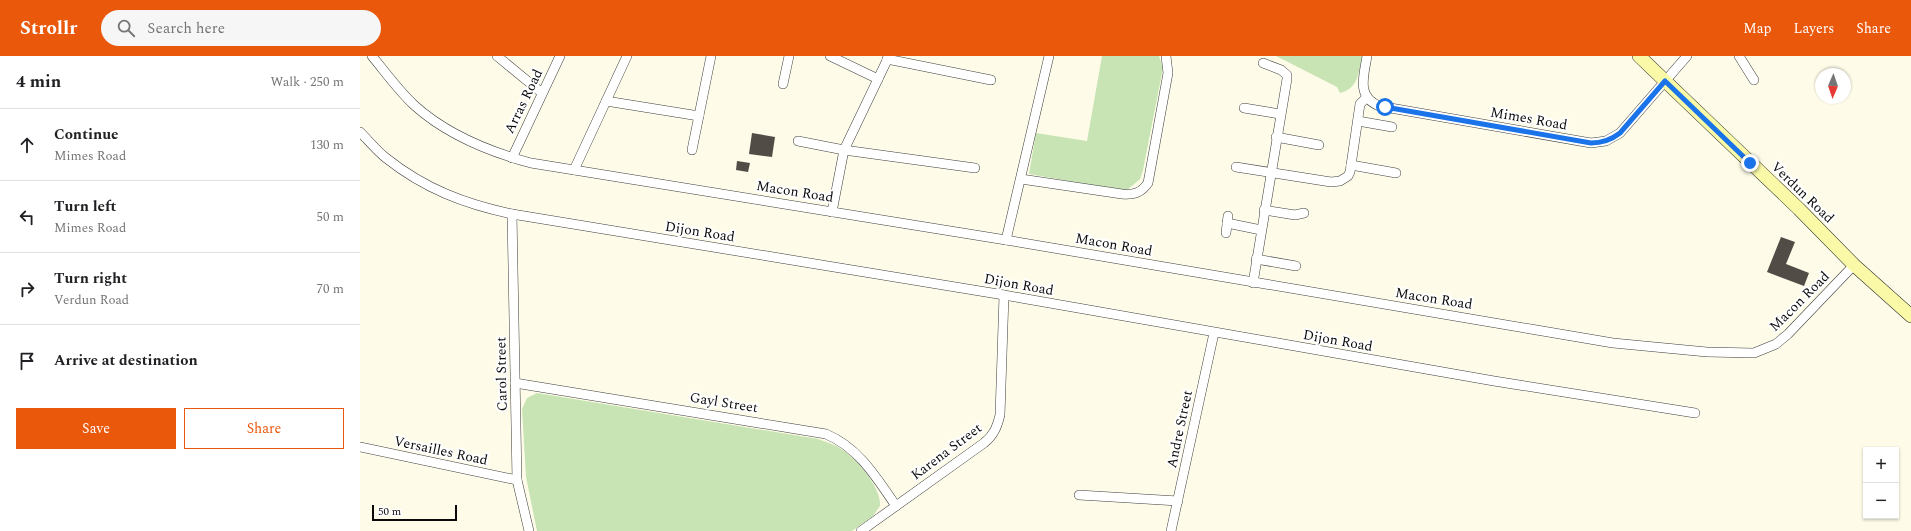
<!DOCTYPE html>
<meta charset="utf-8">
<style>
:root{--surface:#fff;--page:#f6f6f6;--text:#202124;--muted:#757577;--line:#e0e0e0;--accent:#ea580c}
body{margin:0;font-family:Spectral,serif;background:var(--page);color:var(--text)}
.controls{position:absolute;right:12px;bottom:12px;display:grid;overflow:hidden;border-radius:0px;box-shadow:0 1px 3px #0004}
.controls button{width:36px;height:36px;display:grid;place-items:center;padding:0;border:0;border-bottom:1px solid var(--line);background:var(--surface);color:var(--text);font:20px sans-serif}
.compass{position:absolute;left:1455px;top:12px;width:36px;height:36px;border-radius:50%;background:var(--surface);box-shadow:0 1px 3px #0004;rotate:182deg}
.scale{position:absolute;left:12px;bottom:10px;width:85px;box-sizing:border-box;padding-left:4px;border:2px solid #0a0a0a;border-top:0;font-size:11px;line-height:14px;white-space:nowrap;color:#0a0a0a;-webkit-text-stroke:3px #fff;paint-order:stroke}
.stop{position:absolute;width:12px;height:12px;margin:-9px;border:3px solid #1a73e8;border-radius:50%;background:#fff}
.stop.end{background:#1a73e8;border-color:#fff;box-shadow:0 1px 4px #0008}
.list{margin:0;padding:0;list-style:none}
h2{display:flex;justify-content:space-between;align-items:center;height:52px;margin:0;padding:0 16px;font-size:17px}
h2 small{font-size:13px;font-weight:400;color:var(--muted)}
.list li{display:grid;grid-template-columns:26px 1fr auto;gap:12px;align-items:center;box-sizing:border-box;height:72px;padding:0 16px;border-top:1px solid var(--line)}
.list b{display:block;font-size:15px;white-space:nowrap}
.list p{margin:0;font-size:13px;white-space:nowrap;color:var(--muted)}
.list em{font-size:13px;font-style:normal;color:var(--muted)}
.actions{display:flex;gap:8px;padding:12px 16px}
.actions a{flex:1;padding:9px 0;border:1px solid var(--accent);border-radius:0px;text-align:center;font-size:14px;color:var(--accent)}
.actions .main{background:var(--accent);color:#fff}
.icon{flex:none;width:22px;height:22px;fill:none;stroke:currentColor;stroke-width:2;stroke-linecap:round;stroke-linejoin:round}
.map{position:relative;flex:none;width:1551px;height:475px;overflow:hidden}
header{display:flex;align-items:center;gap:24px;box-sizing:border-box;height:56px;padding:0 20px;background:var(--accent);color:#fff}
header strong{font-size:19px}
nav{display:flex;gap:22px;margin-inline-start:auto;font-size:14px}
.search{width:280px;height:36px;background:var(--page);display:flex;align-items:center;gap:10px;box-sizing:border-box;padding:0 14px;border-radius:22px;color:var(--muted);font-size:15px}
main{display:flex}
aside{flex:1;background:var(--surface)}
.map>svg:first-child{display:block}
.green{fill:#c8e4b5}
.building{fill:#524c47}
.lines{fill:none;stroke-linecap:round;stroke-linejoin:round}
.street-casing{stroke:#3d3d3d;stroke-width:10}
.secondary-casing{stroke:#2c2c2c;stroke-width:14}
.street{stroke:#fff;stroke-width:9}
.secondary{stroke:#f9f9a7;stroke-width:13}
.route{stroke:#1a73e8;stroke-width:5}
.labels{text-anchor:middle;stroke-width:4;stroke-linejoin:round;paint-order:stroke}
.street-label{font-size:14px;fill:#0a0a0a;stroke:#fff}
</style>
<header>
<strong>Strollr</strong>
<div class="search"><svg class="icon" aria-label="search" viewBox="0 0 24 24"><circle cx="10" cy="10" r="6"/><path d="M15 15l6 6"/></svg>Search here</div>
<nav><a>Map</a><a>Layers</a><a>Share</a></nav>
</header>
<main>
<aside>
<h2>4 min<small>Walk · 250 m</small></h2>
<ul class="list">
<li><svg class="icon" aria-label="ahead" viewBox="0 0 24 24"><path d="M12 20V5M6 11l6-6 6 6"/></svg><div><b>Continue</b><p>Mimes Road</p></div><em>130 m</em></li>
<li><svg class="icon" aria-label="left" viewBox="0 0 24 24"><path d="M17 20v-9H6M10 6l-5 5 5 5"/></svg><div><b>Turn left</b><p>Mimes Road</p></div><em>50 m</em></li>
<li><svg class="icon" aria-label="right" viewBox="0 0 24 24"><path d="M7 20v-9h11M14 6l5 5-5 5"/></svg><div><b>Turn right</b><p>Verdun Road</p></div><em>70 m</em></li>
<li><svg class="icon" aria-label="arrive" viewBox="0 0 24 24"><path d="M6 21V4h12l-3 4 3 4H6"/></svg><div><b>Arrive at destination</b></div></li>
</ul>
<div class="actions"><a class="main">Save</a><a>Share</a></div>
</aside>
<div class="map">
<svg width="1551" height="475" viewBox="0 0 1551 475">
<rect width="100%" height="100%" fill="#fefce8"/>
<g class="green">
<path d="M742,0h57l4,12 -20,102 -3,9 -14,12 -97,-17 7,-41 51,8z"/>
<path d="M916,0h86c-3,16 -4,33 -22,37l-3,-6z"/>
<path d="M177,337l281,46c8,3 16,5 23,10 15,9 41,39 39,57l-7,10 -21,15h-315l-11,-54 -4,-68 5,-11z"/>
</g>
<g class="building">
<path d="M392,77l23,4 -3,20 -23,-3z"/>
<path d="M377,105l13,2 -2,9 -12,-2z"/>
<path d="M1421,181l14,5 -9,22 23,9 -5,13 -37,-14z"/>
</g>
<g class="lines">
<defs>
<g id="street">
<path d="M12,0c14,17 26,34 42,49 32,29 76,47 117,58l475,77 607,103 94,9 47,1 22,-9 12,-10 66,-69"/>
<path d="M137,0l45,37"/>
<path d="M470,0l48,23"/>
<path d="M1007,0c-3,20 -11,40 12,50l212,37 15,-2 14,-8 67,-77"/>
<path d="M1379,0l15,24"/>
<path d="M527,3l104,21"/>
<path d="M423,28l6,-28"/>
<path d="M246,45l93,15"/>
<path d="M884,52l36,6"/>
<path d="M998,65l34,6"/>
<path d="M0,76c9,9 17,19 26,26 39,31 79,46 126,56l492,81 490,86 201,32"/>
<path d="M916,81l43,8"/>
<path d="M438,85l46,9 131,18"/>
<path d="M332,94l19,-94"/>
<path d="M152,102l48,-102"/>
<path d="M991,109l45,8"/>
<path d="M876,111l95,15 9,-1 8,-5 2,-4 10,-68 6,-6"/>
<path d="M214,114l53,-114"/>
<path d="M661,123l101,15c12,1 19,-1 26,-11l20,-110 -2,-17"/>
<path d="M904,154l31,5 9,-2"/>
<path d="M472,156l12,-62 45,-94"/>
<path d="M152,158l5,266 12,51"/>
<path d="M867,167l34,7"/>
<path d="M866,177l2,-17"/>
<path d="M646,184l43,-184"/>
<path d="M896,203l40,7"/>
<path d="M893,227l34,-204v-4l-6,-5 -18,-7"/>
<path d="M155,327l311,51c33,14 50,43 70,72"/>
<path d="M0,391l157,33"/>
<path d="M719,439l99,6"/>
<path d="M501,475l123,-88c10,-8 13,-16 16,-28l4,-120"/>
<path d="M811,475l43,-198"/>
</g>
<path id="secondary" d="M1279,0l160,153 55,56 57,51"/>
</defs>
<use href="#street" class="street-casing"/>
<use href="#secondary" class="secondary-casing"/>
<use href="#street" class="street"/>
<use href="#secondary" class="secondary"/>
</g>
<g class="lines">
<path class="route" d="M1025,51l206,36c12,0 20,-3 29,-10l45,-52 85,82"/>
</g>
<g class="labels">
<g class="street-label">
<text transform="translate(163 45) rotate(-64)" y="5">Arras Road</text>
<text transform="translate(1169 62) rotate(10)" y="5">Mimes Road</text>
<text transform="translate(435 135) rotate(9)" y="5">Macon Road</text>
<text transform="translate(1443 136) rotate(44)" y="5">Verdun Road</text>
<text transform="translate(340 175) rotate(9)" y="5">Dijon Road</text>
<text transform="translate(754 188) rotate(10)" y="5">Macon Road</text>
<text transform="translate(659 228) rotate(10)" y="5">Dijon Road</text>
<text transform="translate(1074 242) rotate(9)" y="5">Macon Road</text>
<text transform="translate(1439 245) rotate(-45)" y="5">Macon Road</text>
<text transform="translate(978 284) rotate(10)" y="5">Dijon Road</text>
<text transform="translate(141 318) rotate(-91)" y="5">Carol Street</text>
<text transform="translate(364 346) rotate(9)" y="5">Gayl Street</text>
<text transform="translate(819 373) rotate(-78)" y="5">Andre Street</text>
<text transform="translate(81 394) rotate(12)" y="5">Versailles Road</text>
<text transform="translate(586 395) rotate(-37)" y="5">Karena Street</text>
</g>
</g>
</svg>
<div class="controls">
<button>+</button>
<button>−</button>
</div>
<svg class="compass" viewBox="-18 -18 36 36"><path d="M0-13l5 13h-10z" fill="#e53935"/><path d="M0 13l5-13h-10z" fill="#757577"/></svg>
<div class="scale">50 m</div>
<div class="stop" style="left:1025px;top:51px"></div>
<div class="stop end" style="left:1390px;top:107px"></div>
</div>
</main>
